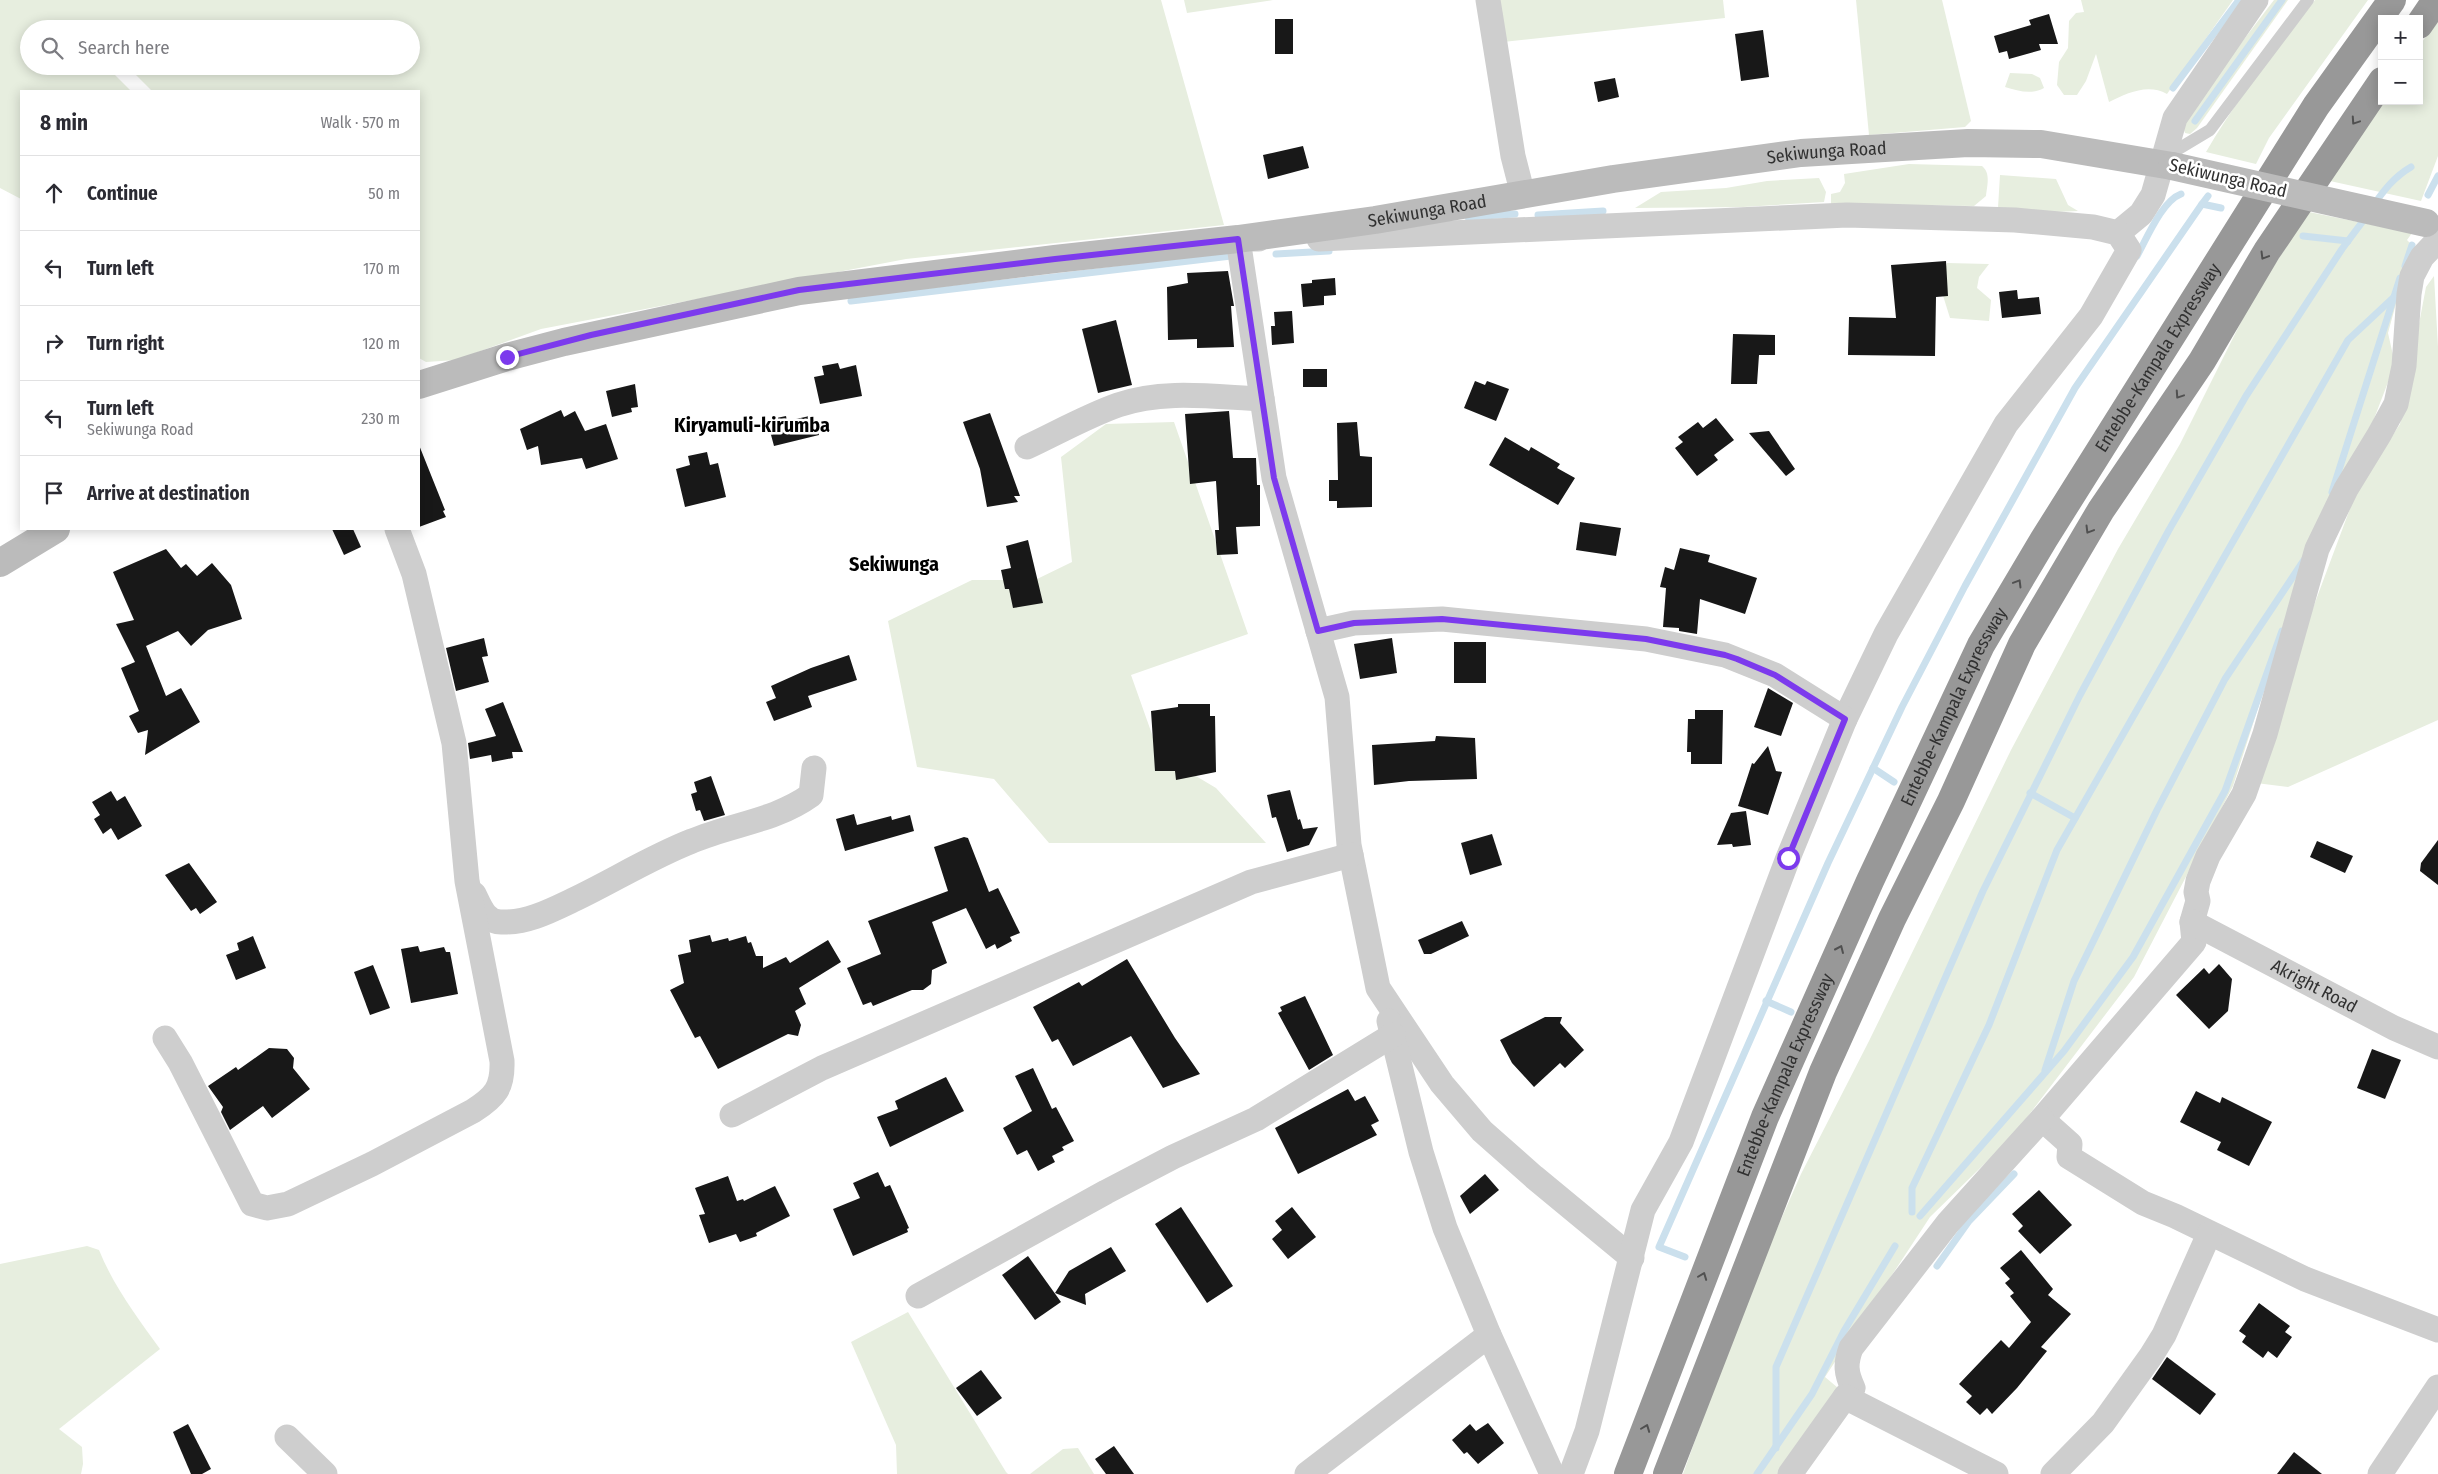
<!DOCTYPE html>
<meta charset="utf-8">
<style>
:root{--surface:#fff;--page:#f7f7f7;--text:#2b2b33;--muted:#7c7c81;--line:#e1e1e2}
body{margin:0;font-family:"Fira Sans Condensed",sans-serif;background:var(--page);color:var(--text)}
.controls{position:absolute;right:15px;top:15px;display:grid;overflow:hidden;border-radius:0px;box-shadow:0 2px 12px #0003}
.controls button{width:45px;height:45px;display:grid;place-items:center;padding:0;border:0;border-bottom:1px solid var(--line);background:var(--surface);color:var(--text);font:25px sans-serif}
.stop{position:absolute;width:15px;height:15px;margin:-11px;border:4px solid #7c3aed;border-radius:50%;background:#fff}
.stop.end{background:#7c3aed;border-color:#fff;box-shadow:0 1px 5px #0008}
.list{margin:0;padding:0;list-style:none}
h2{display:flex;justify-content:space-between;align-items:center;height:65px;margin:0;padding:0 20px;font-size:21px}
h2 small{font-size:16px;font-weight:400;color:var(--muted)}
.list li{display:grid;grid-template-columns:32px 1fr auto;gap:15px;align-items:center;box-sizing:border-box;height:75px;padding:0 20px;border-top:1px solid var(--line)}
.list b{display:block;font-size:19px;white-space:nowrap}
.list p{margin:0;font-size:16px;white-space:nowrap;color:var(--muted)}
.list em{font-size:16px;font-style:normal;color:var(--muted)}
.icon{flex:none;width:28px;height:28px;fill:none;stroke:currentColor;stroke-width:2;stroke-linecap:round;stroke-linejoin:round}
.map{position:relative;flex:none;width:2438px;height:1474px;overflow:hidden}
.search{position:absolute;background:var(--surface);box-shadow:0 2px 12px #0003;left:20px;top:20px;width:400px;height:55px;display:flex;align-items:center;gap:12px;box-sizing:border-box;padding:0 18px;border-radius:28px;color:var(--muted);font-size:19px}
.panel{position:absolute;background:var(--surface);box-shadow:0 2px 12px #0003;left:20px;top:90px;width:400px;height:440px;border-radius:0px}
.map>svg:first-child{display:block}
.green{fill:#e7eedf;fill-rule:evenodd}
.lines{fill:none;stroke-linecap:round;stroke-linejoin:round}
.stream{stroke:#cbe0ed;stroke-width:7}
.building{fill:#181818}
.lane{stroke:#cecece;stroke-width:12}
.street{stroke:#cecece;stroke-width:25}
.secondary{stroke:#bbb;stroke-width:28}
.highway{stroke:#989898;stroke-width:28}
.secondary-bridge{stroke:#bbb;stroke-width:28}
.oneway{stroke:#505050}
.route{stroke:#7c3aed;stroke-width:6}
.labels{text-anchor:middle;stroke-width:5;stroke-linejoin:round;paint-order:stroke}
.street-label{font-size:18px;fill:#313131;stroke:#fff}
.quarter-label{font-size:20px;font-weight:bold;fill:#000;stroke:#fff}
</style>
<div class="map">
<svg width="2438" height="1474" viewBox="0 0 2438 1474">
<rect width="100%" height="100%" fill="#fff"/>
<g class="green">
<path d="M0,0h1161l63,225 -318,34 -365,70 -85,31 -30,2 -7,-4v-267h-267l-25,-25 -16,5 20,20h-110v108l-21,-11zM29,29h382v37h-382z"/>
<path d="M1184,0h89l-86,13z"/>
<path d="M1495,0h228l2,18 -222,24z"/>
<path d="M1856,0h86l29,121 -6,6 -96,8z"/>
<path d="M2081,0h152l-66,94c-19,-11 -40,-1 -58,8l-13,-48 -10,27 -9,14h-13l-7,-10 2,-23 9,-14 1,-27 7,-8 8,-1z"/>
<path d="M2274,0h14l-91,128 -7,6 -5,-1 -2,-6 36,-55z"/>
<path d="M2315,0h53l-99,138 -13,26 -50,-12c31,-54 71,-103 109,-152z"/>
<path d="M2438,20v136l-17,45 -91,-20 52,-80h37v-55z"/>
<path d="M2010,73l22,1 8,4 4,10c-12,7 -26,3 -39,-1z"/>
<path d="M1909,164l73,2c9,7 5,20 4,30l-12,10 -143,-2v-10l9,-2 5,-9 -1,-9z"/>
<path d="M2000,175l56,4 12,26 10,6 -24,1 -56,-4z"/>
<path d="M1819,178l7,14 -2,10 -81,5 -108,1 26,-16 65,-4 41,-7z"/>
<path d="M2309,212l103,21 -5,7 5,5 -24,88 7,31 -23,60 -85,194 -54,168 -99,191 -122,160 -82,80 -105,160 25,21 -56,76h-111l63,-175 55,-125 68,-133 142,-291 107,-201 62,-105 73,-146z"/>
<path d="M1947,263l42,1 -10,13 -2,11 14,12 -2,21 -39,-3 -10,-32z"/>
<path d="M2434,276l4,71v373l-150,67 -40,-5 109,-292 43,-66 26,-137z"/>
<path d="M1174,422l74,212 -117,41 28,79 57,34 50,55h-217l-55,-64 -77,-12 -29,-146 84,-41h63l37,-18 -11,-105 45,-33z"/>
<path d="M87,1246l12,4c15,37 38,67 61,99l-101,80 23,18 1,17 -2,10h-81v-210z"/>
<path d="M908,1312l98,160 2,2h-111l-1,-29 -45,-103z"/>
<path d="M1078,1448l16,26h-64l33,-25z"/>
</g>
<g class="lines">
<g class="stream">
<path d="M2173,88l66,-88"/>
<path d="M2195,121l87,-121"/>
<path d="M2428,195l10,-19"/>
<path d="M2202,204l6,-8"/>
<path d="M2373,206c11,-16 21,-29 38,-39"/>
<path d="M1538,215l65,-4"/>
<path d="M1468,217l47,-3"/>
<path d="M2303,236l45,5"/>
<path d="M1276,254l53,-3"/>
<path d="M2137,256c10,-18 25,-55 44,-62"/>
<path d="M2405,266l7,-21"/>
<path d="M851,301l380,-45"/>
<path d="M2332,492l68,-214"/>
<path d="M1873,768l21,14"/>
<path d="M2030,793l45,25"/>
<path d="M1766,1001l25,11"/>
<path d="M2045,1070l29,-89 83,-171 68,-131 79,-119"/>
<path d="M1912,1212v-24l77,-163 68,-175 291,-510 46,-43"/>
<path d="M1920,1216l144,-165 69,-94 92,-166 57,-160"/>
<path d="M1685,1257l-26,-10 169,-384 74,-156 63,-121 110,-198 127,-184 19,4"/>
<path d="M1937,1266l32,-45 45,-47"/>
<path d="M1776,1448v-81l207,-476 97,-196 89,-165 77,-134 96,-147 24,-32"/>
<path d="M1757,1474l55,-80 32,-63 51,-85"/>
</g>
</g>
<g class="building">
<path d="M2049,14l9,30h-19l2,6 -32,9 -2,-8 -8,2 -5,-17 37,-11 -2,-5z"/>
<rect x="1275" y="19" width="18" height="35"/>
<path d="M1763,30l6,47 -28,4 -6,-47z"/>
<path d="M1615,78l4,19 -21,5 -4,-20z"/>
<path d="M1303,146l6,22 -41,11 -5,-24z"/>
<path d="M1946,261l2,35 -12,1 -1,59 -87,-1 1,-38 47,1 -5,-53z"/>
<path d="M1228,271l6,35h-3l3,41 -37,1v-9l-29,1 -1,-53 21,-4 -1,-10z"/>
<path d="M1335,278l1,17 -12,1v9l-21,2 -2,-23 11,-1v-3z"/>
<path d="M2017,290l1,9 21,-2 2,17 -39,4 -3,-26z"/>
<path d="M1292,311l2,32 -22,2 -1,-19h4l-1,-14z"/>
<path d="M1116,320l16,65 -34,8 -16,-64z"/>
<path d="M1733,334l42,1v20h-16l-2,29h-26z"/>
<path d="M838,363l2,6 16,-4 6,31 -42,8 -6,-27 10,-2 -2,-9z"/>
<rect x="1303" y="369" width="24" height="18"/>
<path d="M1475,381l10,4 2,-4 22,8 -13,32 -32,-13z"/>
<path d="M635,384l3,23 -7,1 1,4 -20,5 -6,-26z"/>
<path d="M561,410l3,7 11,-6 10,20 21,-7 12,35 -32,10 -4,-11 -41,7 -3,-19 -11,4 -7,-21z"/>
<path d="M1229,411l4,47h23l1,27h3v41l-24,1 2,27 -21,1 -2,-25h4l-3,-49 -26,3 -5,-70z"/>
<path d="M990,413l30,83h-6l4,6 -31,5 -7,-38 -17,-47z"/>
<path d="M814,415l5,20 -45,11 -7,-26 19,-4 1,5z"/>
<path d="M1716,418l18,22 -20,15 4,5 -21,16 -22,-28 8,-6 -5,-5 20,-15 5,6z"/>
<path d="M1357,422l3,34 12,1v50l-35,1v-7h-8v-21h9l-1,-57z"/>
<path d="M1769,431l26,38 -9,7 -37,-43z"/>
<path d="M1505,437l24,14 2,-4 29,17 -3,4 18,10 -17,27 -69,-40z"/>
<path d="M419,445l26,65 -2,1 3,6 -27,10z"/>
<path d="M707,452l3,13 8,-2 8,34 -41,10 -9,-38 14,-4 -2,-9z"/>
<path d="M1580,522l41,6 -5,28 -40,-6z"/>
<path d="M332,529h21l8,18 -17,8z"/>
<path d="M1028,540l15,63 -30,5 -4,-19h-4l-4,-19 10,-2 -5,-22z"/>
<path d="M1680,548l30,7 -2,7 49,16 -12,36 -45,-15 -3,35 -18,-3v-3l-16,-1 3,-39 -6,-1 5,-20 9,3z"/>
<path d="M166,549l15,19 5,-4 11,12 15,-13 19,22 11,34 -34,11 -17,16 -13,-15 -32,15 20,50 15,-8 19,34 -55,33 3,-25 -10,3 -9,-17 10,-5 -18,-43 14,-6 -19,-38 18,-4 -21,-48z"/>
<path d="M484,638l4,18 -6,1 7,25 -33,9 -10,-43z"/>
<path d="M1392,638l5,35 -37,6 -6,-35z"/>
<rect x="1454" y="642" width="32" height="41"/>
<path d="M849,655l8,25 -49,16 4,11 -38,14 -8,-19 10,-4 -5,-12 40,-18z"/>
<path d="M1768,688l25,15 -12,33 -27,-9z"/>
<path d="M503,702l20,50h-11l1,6 -21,4 -1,-7 -21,4 -2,-16 28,-7 -11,-27z"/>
<path d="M1178,704h32v12h5l1,56 -40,8 -1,-9h-20l-4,-60 27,-4z"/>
<path d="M1695,710h28l-1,54h-31v-12h-4l1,-33h7z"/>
<path d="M1436,736l39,2 2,41 -68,2 -35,4 -2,-40 63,-4z"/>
<path d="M1768,746l8,25 6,1 -14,43 -30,-9 14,-43 2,1z"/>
<path d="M711,776l14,39 -21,6 -4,-11 -4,1 -5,-17 6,-2 -3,-10z"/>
<path d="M1290,790l8,30 2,-1 3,10 15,-2 -9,18 -22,7 -11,-35 -4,1 -5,-23z"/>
<path d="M111,791l6,10 8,-5 17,30 -24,14 -7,-12 -8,6 -9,-15 6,-4 -8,-13z"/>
<path d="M1746,811l5,34 -18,2 -1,-3 -15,1 14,-32z"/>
<path d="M854,814l3,11 34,-9 1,4 18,-5 4,16 -69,20 -9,-32z"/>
<path d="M1492,834l10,31 -32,10 -9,-32z"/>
<path d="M964,837l4,1 21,54 9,-4 22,45 -10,4 2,4 -15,8 -2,-5 -9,5 -20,-41 -34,14 15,41 -15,7 -1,14 -8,6h-11l-39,16 -2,-4 -8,3 -16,-37 34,-14 -13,-33 80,-30 -14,-44z"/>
<path d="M2438,840v45l-18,-14 1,-8z"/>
<path d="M2317,841l36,15 -8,17 -35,-16z"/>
<path d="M189,863l28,39 -17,12 -4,-6 -5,3 -26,-36z"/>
<path d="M1462,921l7,15 -38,18h-7l-6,-14z"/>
<path d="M710,935l2,7 16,-4 1,3 17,-5 2,7 3,-1 5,14h7v12l23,-11 4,6 38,-23 13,22 -42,26 7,16 -11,7 6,14 -3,11 -10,-2 -70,35 -18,-33 -5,2 -25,-48 14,-7 -6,-28 13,-3 -2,-12z"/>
<path d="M253,936l13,32 -30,12 -10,-25 13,-5 -2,-7z"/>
<path d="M418,946l2,6 24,-5 2,5h4l8,42 -47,9 -10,-54z"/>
<path d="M1127,959l48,79 25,36 -37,14 -32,-52 -58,30 -15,-27 -6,3 -19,-35 46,-25 3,4z"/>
<path d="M2219,964l13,15 -4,32 -19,18 -33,-34 28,-27 5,6z"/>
<path d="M373,965l17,43 -20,7 -16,-43z"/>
<path d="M1305,996l28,59 -24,15 -31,-57 4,-2 -2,-4z"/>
<path d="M1545,1017h17l-2,6 24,27 -19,18 -5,-5 -26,24 -22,-24 -12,-23z"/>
<path d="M269,1048l18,1 7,9 -1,10 17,21 -38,29 -9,-12 -33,24 -9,-18 2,-5 -15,-21 28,-19 2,3z"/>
<path d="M2372,1049l29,11 -16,39 -28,-11z"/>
<path d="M1033,1068l19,41 4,-2 18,34 -12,6 2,3 -12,6 3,6 -17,9 -11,-21 -10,5 -14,-27 29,-17 -17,-35z"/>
<path d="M946,1077l18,34 -74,36 -13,-30 21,-8 -3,-8z"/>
<path d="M1348,1089l7,12 10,-5 14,25 -8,4 6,10 -79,39 -23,-46z"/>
<path d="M2196,1091l24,12 2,-6 50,25 -23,44 -32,-16 4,-8 -41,-20z"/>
<path d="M878,1172l7,15 5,-2 19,43 -2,1 1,3 -55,24 -20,-47 27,-11 -7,-15z"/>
<path d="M1485,1174l14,16 -29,24 -10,-18z"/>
<path d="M728,1176l9,25 6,-2 1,2 31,-15 15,30 -34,17 1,3 -17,6 -4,-8 -27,9 -10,-28 6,-1 -10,-26z"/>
<path d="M2039,1190l33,35 -32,29 -22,-23 5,-5 -11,-12z"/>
<path d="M1181,1207l52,79 -26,17 -52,-79z"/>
<path d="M1292,1207l24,30 -28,22 -16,-20 10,-9 -7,-9z"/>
<path d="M1111,1247l15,24 -41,23 1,11 -31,-12 14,-22z"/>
<path d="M2021,1250l32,39 -5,6 23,19 -30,33 6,4 -30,37 -25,26 -5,-6 -7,7 -14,-13 6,-6 -13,-12 42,-44 8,8 22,-26 -21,-26 4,-3 -9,-10 5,-4 -10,-11z"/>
<path d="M1028,1256l33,46 -26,18 -33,-45z"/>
<path d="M2259,1303l31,23 -5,6 7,5 -15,21 -9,-7 -5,7 -21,-16 4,-6 -7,-5z"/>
<path d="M2167,1357l49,37 -16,21 -48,-36z"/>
<path d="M981,1370l21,28 -25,18 -21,-28z"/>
<path d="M1488,1423l16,20 -26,21 -11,-12 -3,2 -12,-14 18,-16 6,7z"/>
<path d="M188,1424l23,45 -9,5h-11l-18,-42z"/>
<path d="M1114,1446l20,28h-28l-11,-15z"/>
<path d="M2294,1452l28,22h-45z"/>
</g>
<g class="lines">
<path class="lane" d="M2165,157l45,-27 98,-130"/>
<g class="street">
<path d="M1488,0l25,156 10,39"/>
<path d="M2118,233l23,-19 12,-19 22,-77 81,-118"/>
<path d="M1259,239h-21l36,239 63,219 12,148 29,143 64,96 40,47 52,46 98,81"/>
<path d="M1319,239l528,-24 168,5 78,7 25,6 11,17 -38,66 -85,108 -120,210 -41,85 -57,139 -107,284 -38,68 -56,221 -16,43"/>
<path d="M2438,240l-16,17 -10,19 -3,18 -5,72 -8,38 -17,31 -33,54 -29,60 -52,185 -21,60 -36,62 -10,25 -2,11 2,9 -6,21 2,20 -152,177 28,25 -1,13 74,46 32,13 130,63 133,51"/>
<path d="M1027,447c30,-14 60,-31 91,-42 45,-16 97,-8 144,-6"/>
<path d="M1318,631l36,-8 88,-4 204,20 79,16 50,20 70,44"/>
<path d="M474,894c6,12 11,28 27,28 26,1 49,-11 72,-22 40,-19 78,-43 119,-59 40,-17 83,-20 119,-46l3,-27"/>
<path id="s1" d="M2192,922l202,106 44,19"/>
<path d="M1389,1021l32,131 24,76 44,107 63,139"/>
<path d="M165,1038l15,24 72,142 15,4 21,-4 84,-40 101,-53c22,-14 30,-23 29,-50l-35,-180 -13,-138 -40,-169 -17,-45"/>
<path d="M732,1115l90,-47 429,-186 100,-27"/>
<path d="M918,1296l188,-104 67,-35 83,-38 137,-84"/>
<path d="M1845,1397l8,-9c-7,-15 -8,-24 -2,-40l97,-125 94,-104"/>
<path d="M287,1437l38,37"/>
<path d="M1307,1474l182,-139"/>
<path d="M1790,1474l55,-77 151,77"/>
<path d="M2053,1474l50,-51 48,-67 13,-21 45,-101"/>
<path d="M2380,1474l58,-87"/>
</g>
<g class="secondary">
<path id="s2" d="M419,385l88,-28 57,-15 235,-51 256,-32 183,-20 137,-19 238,-41 188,-26 167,-10 73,1 131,22"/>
<path d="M0,563l56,-34"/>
</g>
<g class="highway">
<path d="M2419,25l17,-25"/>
<path id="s3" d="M1628,1474l137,-357 105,-236 111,-236 63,-106 272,-433 76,-106"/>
<path d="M1667,1474l156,-402 69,-153 59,-118 71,-157 79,-134 101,-149 65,-110 115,-170"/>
</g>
<path class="secondary-bridge" d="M2172,166l254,57"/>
</g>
<defs><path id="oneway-chevron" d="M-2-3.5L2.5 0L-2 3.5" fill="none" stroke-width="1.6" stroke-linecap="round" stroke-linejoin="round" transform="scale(1.25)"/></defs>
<g class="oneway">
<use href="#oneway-chevron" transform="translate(2355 121) rotate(124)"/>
<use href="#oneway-chevron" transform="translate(2264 256) rotate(121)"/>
<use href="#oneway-chevron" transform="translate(2179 395) rotate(124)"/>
<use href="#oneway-chevron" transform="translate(2089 530) rotate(121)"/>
<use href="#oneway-chevron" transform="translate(2018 583) rotate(-59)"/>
<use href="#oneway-chevron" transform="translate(1840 949) rotate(-66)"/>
<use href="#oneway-chevron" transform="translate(1703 1276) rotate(-69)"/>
<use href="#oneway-chevron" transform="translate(1646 1428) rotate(-69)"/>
</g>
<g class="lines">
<path class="route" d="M507,357l84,-22 208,-45 256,-31 183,-20 36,239 44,153 36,-8 88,-4 204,20 79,16 12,4 38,16 70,44 -57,139"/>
</g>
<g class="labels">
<g class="street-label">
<text dy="6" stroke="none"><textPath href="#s2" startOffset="1429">Sekiwunga Road</textPath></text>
<text transform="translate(2228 178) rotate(13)" y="6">Sekiwunga Road</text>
<text dy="6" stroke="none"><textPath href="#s2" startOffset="1025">Sekiwunga Road</textPath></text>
<text dy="6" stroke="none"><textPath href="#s3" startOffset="1239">Entebbe-Kampala Expressway</textPath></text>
<text dy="6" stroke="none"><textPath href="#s3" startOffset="834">Entebbe-Kampala Expressway</textPath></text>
<text dy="6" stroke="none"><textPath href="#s1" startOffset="138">Akright Road</textPath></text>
<text dy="6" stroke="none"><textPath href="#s3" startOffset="429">Entebbe-Kampala Expressway</textPath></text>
</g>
<g class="quarter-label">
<text x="752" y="432">Kiryamuli-kirumba</text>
<text x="894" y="571">Sekiwunga</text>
</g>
</g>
</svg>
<div class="controls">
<button>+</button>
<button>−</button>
</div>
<div class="stop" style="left:1788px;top:858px"></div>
<div class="stop end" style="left:507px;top:357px"></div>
<div class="search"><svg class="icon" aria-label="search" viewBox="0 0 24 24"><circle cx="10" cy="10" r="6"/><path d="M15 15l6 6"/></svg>Search here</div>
<section class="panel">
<h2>8 min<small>Walk · 570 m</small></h2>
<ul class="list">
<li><svg class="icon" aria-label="ahead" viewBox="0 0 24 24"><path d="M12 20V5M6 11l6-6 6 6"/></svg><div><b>Continue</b></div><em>50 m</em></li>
<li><svg class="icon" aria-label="left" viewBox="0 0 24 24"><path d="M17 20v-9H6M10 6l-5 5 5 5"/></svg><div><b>Turn left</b></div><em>170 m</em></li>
<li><svg class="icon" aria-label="right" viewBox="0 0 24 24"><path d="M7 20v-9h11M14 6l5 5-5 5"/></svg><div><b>Turn right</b></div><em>120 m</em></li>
<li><svg class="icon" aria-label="left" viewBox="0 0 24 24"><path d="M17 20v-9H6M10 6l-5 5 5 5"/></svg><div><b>Turn left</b><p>Sekiwunga Road</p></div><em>230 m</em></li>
<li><svg class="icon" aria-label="arrive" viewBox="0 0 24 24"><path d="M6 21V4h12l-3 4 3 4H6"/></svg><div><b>Arrive at destination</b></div></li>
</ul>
</section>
</div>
